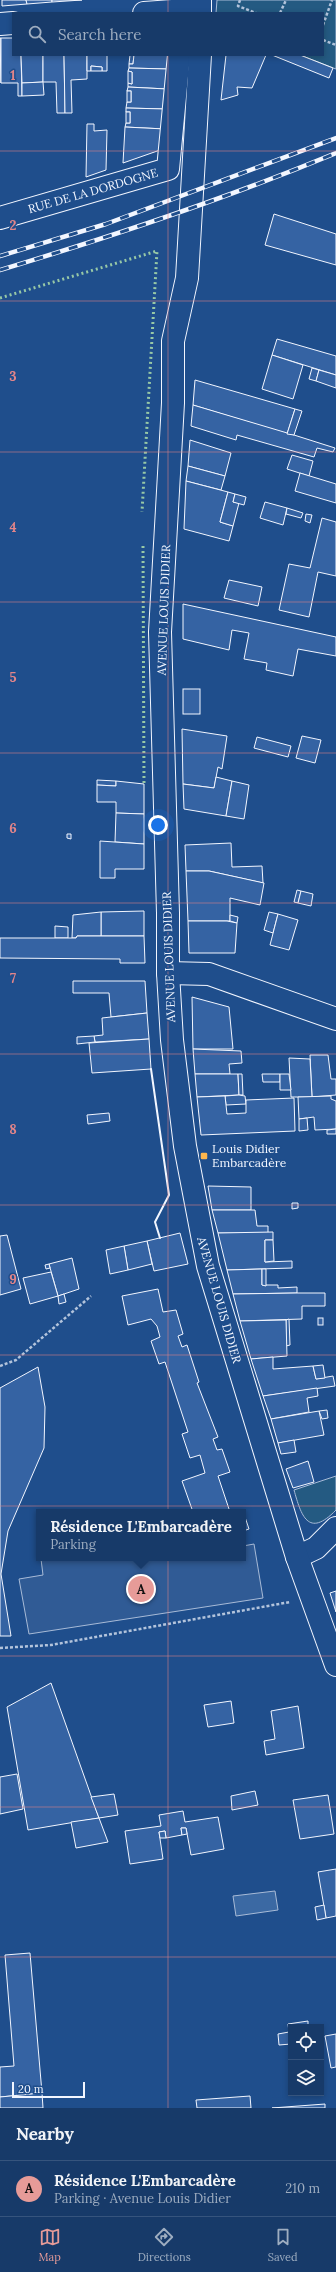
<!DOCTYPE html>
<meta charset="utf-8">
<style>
:root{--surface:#173a69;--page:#244571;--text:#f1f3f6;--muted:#9eadc0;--line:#36547d;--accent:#e69b98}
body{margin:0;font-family:Lora,serif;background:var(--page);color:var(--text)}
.controls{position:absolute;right:12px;bottom:12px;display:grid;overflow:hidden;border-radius:0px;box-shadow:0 2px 6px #0003}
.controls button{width:36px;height:36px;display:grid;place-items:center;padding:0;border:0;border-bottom:1px solid var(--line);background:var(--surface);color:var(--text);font:20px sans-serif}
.scale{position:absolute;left:12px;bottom:10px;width:73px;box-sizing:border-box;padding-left:4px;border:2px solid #f2f6ff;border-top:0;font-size:11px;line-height:14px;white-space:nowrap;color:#f2f6ff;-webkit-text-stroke:3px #1f4e8c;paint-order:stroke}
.you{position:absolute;left:158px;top:825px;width:14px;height:14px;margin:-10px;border:3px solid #fff;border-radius:50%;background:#1a73e8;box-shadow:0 0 0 6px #1a73e833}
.badge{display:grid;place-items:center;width:26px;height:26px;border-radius:50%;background:var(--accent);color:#111;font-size:13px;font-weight:700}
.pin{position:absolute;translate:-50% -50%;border:2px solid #fff;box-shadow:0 1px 4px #0006}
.popup{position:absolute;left:36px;top:1509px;width:210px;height:52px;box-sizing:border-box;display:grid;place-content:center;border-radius:0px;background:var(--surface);filter:drop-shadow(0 1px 3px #0005);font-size:13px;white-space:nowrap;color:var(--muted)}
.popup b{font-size:15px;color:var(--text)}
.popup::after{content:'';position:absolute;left:50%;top:100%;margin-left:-8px;border:8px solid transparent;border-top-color:var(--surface)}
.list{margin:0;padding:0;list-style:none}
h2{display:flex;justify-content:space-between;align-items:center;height:52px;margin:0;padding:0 16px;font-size:17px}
h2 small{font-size:13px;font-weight:400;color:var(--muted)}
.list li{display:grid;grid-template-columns:26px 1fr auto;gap:12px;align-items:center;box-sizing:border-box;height:56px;padding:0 16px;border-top:1px solid var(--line)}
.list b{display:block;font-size:15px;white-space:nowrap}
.list p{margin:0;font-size:13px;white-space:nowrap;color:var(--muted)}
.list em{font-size:13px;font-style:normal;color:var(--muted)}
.icon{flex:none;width:22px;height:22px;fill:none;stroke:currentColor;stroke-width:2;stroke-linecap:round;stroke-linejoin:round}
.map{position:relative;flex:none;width:336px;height:2108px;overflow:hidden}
.search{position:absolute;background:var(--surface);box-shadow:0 2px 6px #0003;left:12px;right:12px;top:12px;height:44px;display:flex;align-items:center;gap:10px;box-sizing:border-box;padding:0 14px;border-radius:0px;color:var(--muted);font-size:15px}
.sheet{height:108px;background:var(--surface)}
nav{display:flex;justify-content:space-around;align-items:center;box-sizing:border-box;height:56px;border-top:1px solid var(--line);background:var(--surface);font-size:11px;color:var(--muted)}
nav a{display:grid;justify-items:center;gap:2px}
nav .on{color:var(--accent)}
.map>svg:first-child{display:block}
.green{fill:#245a82;stroke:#a8bbd7}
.parking{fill:#305b95;stroke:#a8bbd7}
.water{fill:#3b69a3;stroke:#a8bbd7}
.building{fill:#3563a3;stroke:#f2f6ff}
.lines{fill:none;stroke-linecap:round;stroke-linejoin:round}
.minor-casing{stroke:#f2f6ff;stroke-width:24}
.tertiary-casing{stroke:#f2f6ff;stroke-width:24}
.secondary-casing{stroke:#f2f6ff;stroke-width:24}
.path{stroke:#b3c4dc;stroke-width:2.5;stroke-dasharray:3 2;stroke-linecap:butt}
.minor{stroke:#1f4e8c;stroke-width:22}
.tertiary{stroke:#1f4e8c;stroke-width:22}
.secondary{stroke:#1f4e8c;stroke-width:22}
.rail-casing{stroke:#f2f6ff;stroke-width:4.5}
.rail{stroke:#1f4e8c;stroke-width:3;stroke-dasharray:9;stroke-linecap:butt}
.hedge{stroke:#97c8a6;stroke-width:3;stroke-dasharray:2 3;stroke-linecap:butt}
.wall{stroke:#f2f6ff;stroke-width:2}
.grid{fill:none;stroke:#e38589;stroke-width:1;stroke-opacity:0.55}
.poi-dot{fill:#ffb74d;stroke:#1f4e8c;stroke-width:1.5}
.labels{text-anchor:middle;stroke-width:3;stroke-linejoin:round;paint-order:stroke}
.street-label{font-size:12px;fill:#f2f6ff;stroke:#1f4e8c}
.poi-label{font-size:12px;fill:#f2f6ff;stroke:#1f4e8c;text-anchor:start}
.grid-label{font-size:13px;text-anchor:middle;font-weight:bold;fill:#e38589;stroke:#1f4e8c;stroke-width:3;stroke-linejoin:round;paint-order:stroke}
</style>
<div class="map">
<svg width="336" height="2108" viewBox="0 0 336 2108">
<rect width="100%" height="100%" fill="#1f4e8c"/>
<g class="green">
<path d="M217,0h119v69l-36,-14h23v-42h-107z"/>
<path d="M336,1476v34c-28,29 -35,5 -42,-20z"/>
</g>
<path class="parking" d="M254,1544l9,54 -234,36 -10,-55 24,-4 -2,-16 202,-1v-12z"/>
<path class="water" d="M275,1891l3,19 -42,6 -3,-20z"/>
<g class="building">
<path d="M2,0h24l1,4 -25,2z"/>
<path d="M26,0h26v2l-25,2z"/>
<path d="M52,0h30l-30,2z"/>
<path d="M0,38h1l-1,45z"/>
<path d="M1,38h12v17h8l1,41h-4v-13h-17z"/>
<path d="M21,55h22v27l-21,1z"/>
<path d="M43,55h21l1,58h-8l-1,-31h-13z"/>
<path d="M64,55h23v24l-16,1 1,33h-7z"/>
<path d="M87,55h20v16h-5v-4l-11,-1v5h-4z"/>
<path d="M130,55h4l-1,9h-4z"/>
<path d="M134,55h35l-1,14 -39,-1v-4h4z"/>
<path d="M226,55h40l-14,33 -15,-1 1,8 -17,5z"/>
<path d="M272,55h28l33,13 -4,10z"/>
<path d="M91,66l11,1v4h-11z"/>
<path d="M129,68l39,1 -1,20 -39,-2v-4l4,1v-12l-4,-1z"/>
<path d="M128,71l4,1v12l-4,-1z"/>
<path d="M43,82l1,13 -22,1v-13z"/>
<path d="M128,87l39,2 -1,20 -40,-1 1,-6h4v-11h-4z"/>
<rect x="127" y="91" width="4" height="11"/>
<path d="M126,108l40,1 -1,20 -40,-2 1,-4h4v-11h-4z"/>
<rect x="126" y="112" width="4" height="11"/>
<path d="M87,124h7v7l13,-1 -1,40 -20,7z"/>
<path d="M125,127l40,2 -2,20 -40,14z"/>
<path d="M274,214l62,20v31l-71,-20z"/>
<path d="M277,339l59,17v19l-64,-20z"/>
<path d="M272,355l31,10 -10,34 -31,-10z"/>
<path d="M312,368l7,2 -3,11 -7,-2z"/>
<path d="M319,370l17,5v13l-20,-7z"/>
<path d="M195,380l100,29 -8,25 -94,-29z"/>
<path d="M193,405l101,30 41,13 -2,4 -16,-4 -3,9 -77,-22 -1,5 -45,-14z"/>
<path d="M295,409l7,2 -8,24 -7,-1z"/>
<path d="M190,440l41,13 -6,23 -37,-10z"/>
<path d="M292,455l21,6 -4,15 -22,-7z"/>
<path d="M188,466l37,10 -4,14 -35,-9z"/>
<path d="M300,473l36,11v19l-41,-12z"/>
<path d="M186,481l42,11 -8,30 13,4 -4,15 -45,-12z"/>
<path d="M228,492l7,2 -2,8 6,1 -6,23 -13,-4z"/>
<path d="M235,494l11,3 -2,8 -11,-3z"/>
<path d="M265,502l22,6 -4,17 -23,-7z"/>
<path d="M287,508l16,5 -2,5 -15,-4z"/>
<path d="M306,514l6,1 -2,8 -5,-2z"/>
<path d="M322,518l14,4v54l-18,-4 -9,45 -30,-7 10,-46 21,4z"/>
<path d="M229,580l33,7 -4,19 -34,-8z"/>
<path d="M183,604l153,33v19l-38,-7 -5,27 -27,-6 1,-7 -23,-4 5,-26 -17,-3 -3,20 -46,-11z"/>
<rect x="183" y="689" width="17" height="25"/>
<path d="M182,729l45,7 -5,33 -4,-2 -4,21 -31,-4z"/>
<path d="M302,736l19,4 -6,23 -19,-5z"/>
<path d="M257,737l34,9 -3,11 -34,-9z"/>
<path d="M216,777l16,4 -6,35 -42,-7 -1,-25 31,4z"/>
<path d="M97,780l19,1v5l-19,-1z"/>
<path d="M116,781l28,3v30l-28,-1v-11h-19v-17l19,1z"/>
<path d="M232,781l17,4 -5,34 -18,-3z"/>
<path d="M116,813l28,1v30l-29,-2z"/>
<path d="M67,834h4v5l-4,-1z"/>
<path d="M100,841l44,3v25h-29v9h-15z"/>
<path d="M231,843l1,24 30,-1 1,17 -54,-12h-23l-1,-26z"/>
<path d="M186,871h23l55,12 -4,22 -30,-7v23h-42z"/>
<path d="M297,890l4,1 -3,12 -4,-1z"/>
<path d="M301,891l12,3 -2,12 -13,-3z"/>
<path d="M144,911v25h-43v-24z"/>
<path d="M101,912v24h-24l-1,2h-4l1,-23z"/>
<path d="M269,912l9,2 -5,19 -9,-3z"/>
<path d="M278,914l20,6 -9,30 -19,-5z"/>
<path d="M230,915l8,2 -1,6 -7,-2z"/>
<path d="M188,921h39l10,2 -2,30h-46z"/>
<path d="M55,926l13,1v11h-13z"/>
<path d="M77,936h67l1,27h-25v-4l-120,-1v-20h76z"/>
<path d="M73,981h72l2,32 -36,4 -2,-24h-36z"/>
<path d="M192,997l37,10 4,42h-40z"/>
<path d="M147,1013l2,26 -54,3 -1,-6 9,-1 -1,-17z"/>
<path d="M94,1036l1,6 -18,2v-7z"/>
<path d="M149,1039l2,30 -59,4 -3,-30z"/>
<path d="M193,1049l48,2 1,12 -13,1 1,10h-35z"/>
<path d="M310,1055h18l3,24h5v16l-24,2z"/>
<path d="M289,1058l21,1 2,38h-21z"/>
<path d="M195,1074h43l1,21 -42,2z"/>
<path d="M238,1074h4l1,21h-4z"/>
<path d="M262,1074h18v8h-17z"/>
<path d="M280,1074h9l2,16h-11z"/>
<path d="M239,1095l6,1 1,8 -20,1 -1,-9z"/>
<path d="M225,1096l2,18 19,-1v-13l48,-2 1,33 -94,4 -4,-38z"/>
<path d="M331,1096v3l5,2v28l-21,1 -1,-13 -15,2 -1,-22z"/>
<path d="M109,1113l1,8 -22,3 -1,-9z"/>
<path d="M307,1118l1,12 -9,1v-12z"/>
<path d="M336,1129v5h-9v-4z"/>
<path d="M208,1186l43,1v23h-39z"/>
<path d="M292,1203h6v5l-6,1z"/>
<path d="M212,1210h43l2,16h11v7h-50z"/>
<path d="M273,1232v8h-8v22l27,-1v7l-65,2 -9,-37z"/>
<path d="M180,1233l8,31 -34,7 -7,-30z"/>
<path d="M7,1235l14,54 -21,6v-59z"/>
<path d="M265,1240h8l1,21 -9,1z"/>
<path d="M147,1241l5,23 -24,6 -4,-24z"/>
<path d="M124,1246l4,24 -18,4 -4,-24z"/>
<path d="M72,1258l7,31 -21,7 -9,-32z"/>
<path d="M49,1264l1,4 -4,1 -1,-4z"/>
<path d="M262,1269v16h16v3l19,-1v6l-64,1 -6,-24z"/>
<path d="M262,1269h4v17l-4,-1z"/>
<path d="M51,1272l7,24 -28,8 -7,-26z"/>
<path d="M158,1289l5,23 13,-2 7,24 -5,2 4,11 5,-2 12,37 -2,1 21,54 -5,2 4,11 5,-1 8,23 -12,4 12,36h-37l-11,-31 23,-8 -5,-18 -10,3 -8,-24 6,-2 -23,-70 -6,2 -8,-23 9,-4 -3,-11 -6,-7 -23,6 -6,-29z"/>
<path d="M297,1293h28v13h-23v13l-62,2 -7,-27z"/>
<path d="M64,1294l2,8 -7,2 -1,-8z"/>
<rect x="318" y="1318" width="5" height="7"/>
<path d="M289,1319l1,26 -4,1v-26z"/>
<path d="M286,1320l1,36 -36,3 -11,-38z"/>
<path d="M273,1357v12l40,-3 3,13 17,-3 2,10 -72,10 -12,-37z"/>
<path d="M323,1365l2,13 -9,1 -3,-13z"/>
<path d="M38,1367l7,40 -1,41 -36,83 -7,43 10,62h-11v-248z"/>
<path d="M317,1388l1,8 -11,2 2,14 -38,7 -8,-23z"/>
<path d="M327,1410l1,8 -6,1 -3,-8z"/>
<path d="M319,1411l5,24 -46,8 -7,-24z"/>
<path d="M294,1440l2,12 -15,2 -3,-11z"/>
<path d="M308,1461l6,21 -21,6 -7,-19z"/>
<path d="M245,1517l4,12 -6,2v-13z"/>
<path d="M336,1591v21l-6,-19z"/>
<path d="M51,1683l48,135 -71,12 -21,-123z"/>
<path d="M231,1701l3,22 -26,4 -4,-22z"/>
<path d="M298,1706l6,42 -38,7 -2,-14 11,-2 -4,-28z"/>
<path d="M17,1774l6,35 -23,5v-37z"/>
<path d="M255,1791l3,14 -26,5 -1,-14z"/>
<path d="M114,1794l4,21 -19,3 -8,-21z"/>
<path d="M328,1795l6,39 -34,5 -7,-39z"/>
<path d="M183,1811l2,11 33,-5 6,32 -33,6 -5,-27h-5l1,7 -16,3 -1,-7 -6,1 4,27 -33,5 -5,-33 36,-5 -2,-11z"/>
<path d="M99,1818l9,24 -32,6 -5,-26z"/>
<path d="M181,1828h5l1,6 -5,1z"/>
<path d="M165,1831l1,7h-6l-1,-6z"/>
<path d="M336,1869v47l-10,2 -8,-46z"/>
<path d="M324,1905l2,13 -9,2 -2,-13z"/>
<path d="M30,1953l12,140 -42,4v-30l14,-1 -9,-111z"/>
<path d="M308,2021v6h-17v17l-12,1 -1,-11 11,-2 -1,-8z"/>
<path d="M336,2034v33l-5,1 -6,-32z"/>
<path d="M42,2093l1,15h-43v-11z"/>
<path d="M250,2096l1,12h-54l-1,-8z"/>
<path d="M325,2104v4h-53z"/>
</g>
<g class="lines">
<defs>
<g id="minor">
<path d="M144,13l56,-4"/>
<path d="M0,24l13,-1"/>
<path d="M0,218l168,-49 11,-114"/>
</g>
<g id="tertiary">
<path d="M168,973l41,1 127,45"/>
<path d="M297,1557l19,-9 20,-20"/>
</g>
<g id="secondary">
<path d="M200,13v-13"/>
<path d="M200,55l-13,223 -14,63v62l-13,229 8,281v60l4,67 13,106 23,120 89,291 39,108"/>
</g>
</defs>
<use href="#minor" class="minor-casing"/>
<use href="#tertiary" class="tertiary-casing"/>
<use href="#secondary" class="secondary-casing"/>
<g class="path">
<path d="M240,0l-2,6 18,7"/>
<path d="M280,13l6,-13"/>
<path d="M323,25l9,-25"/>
<path d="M323,40l13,5"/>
<path d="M0,1366l16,-6 75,-64"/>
<path d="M0,1648l51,-3 239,-43"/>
</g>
<use href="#minor" class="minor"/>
<use href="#tertiary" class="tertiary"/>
<use href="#secondary" class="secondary"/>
<defs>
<g id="rail">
<path d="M0,256l106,-32 230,-86"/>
<path d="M0,270c114,-34 227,-72 336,-117"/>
</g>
</defs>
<use href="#rail" class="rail-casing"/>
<use href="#rail" class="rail"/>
<g class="hedge">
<path d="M0,298l157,-47 -15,261"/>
<path d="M143,546l1,238"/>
</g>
<path class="wall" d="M151,1069l18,126 -14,27 5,16"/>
</g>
<path class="grid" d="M168,0v13M168,55v2053M0,151h336M0,301h336M0,452h336M0,602h336M0,753h336M0,903h336M0,1054h336M0,1205h336M0,1355h336M0,1506h336M0,1656h336M0,1807h336M0,1957h336"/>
<rect class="poi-dot" x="200" y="1152" width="8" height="8" rx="2"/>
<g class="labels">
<g class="street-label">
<text transform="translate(93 191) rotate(-16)" y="4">RUE DE LA DORDOGNE</text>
<text transform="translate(164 610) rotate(-88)" y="4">AVENUE LOUIS DIDIER</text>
<text transform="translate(169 957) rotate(-92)" y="4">AVENUE LOUIS DIDIER</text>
<text transform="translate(219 1300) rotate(74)" y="4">AVENUE LOUIS DIDIER</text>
</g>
<g class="poi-label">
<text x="212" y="1153">Louis Didier<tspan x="212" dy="14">Embarcadère</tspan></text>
</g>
</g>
<g class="grid-label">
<text x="13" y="80">1</text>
<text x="13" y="230">2</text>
<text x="13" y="381">3</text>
<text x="13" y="532">4</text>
<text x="13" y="682">5</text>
<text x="13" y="833">6</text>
<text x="13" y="983">7</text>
<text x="13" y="1134">8</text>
<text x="13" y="1284">9</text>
</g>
</svg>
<div class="controls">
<button><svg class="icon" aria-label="locate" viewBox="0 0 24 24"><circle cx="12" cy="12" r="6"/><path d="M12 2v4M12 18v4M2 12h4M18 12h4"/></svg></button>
<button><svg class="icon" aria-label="layers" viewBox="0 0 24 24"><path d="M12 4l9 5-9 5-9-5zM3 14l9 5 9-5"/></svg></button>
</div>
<div class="scale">20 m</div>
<div class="you"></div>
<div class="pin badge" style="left:141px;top:1589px">A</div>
<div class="popup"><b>Résidence L'Embarcadère</b>Parking</div>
<div class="search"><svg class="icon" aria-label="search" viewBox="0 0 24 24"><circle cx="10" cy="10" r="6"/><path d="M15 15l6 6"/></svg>Search here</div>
</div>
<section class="sheet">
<h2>Nearby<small></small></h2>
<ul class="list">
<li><span class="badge">A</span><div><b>Résidence L'Embarcadère</b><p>Parking · Avenue Louis Didier</p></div><em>210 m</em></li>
</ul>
</section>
<nav>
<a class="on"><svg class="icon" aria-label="map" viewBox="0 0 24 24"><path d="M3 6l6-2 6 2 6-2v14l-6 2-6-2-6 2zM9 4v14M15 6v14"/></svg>Map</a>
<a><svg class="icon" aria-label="directions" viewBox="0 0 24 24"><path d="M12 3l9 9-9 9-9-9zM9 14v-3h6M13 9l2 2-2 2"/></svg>Directions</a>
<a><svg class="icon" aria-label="saved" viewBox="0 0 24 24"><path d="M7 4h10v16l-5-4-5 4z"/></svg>Saved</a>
</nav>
